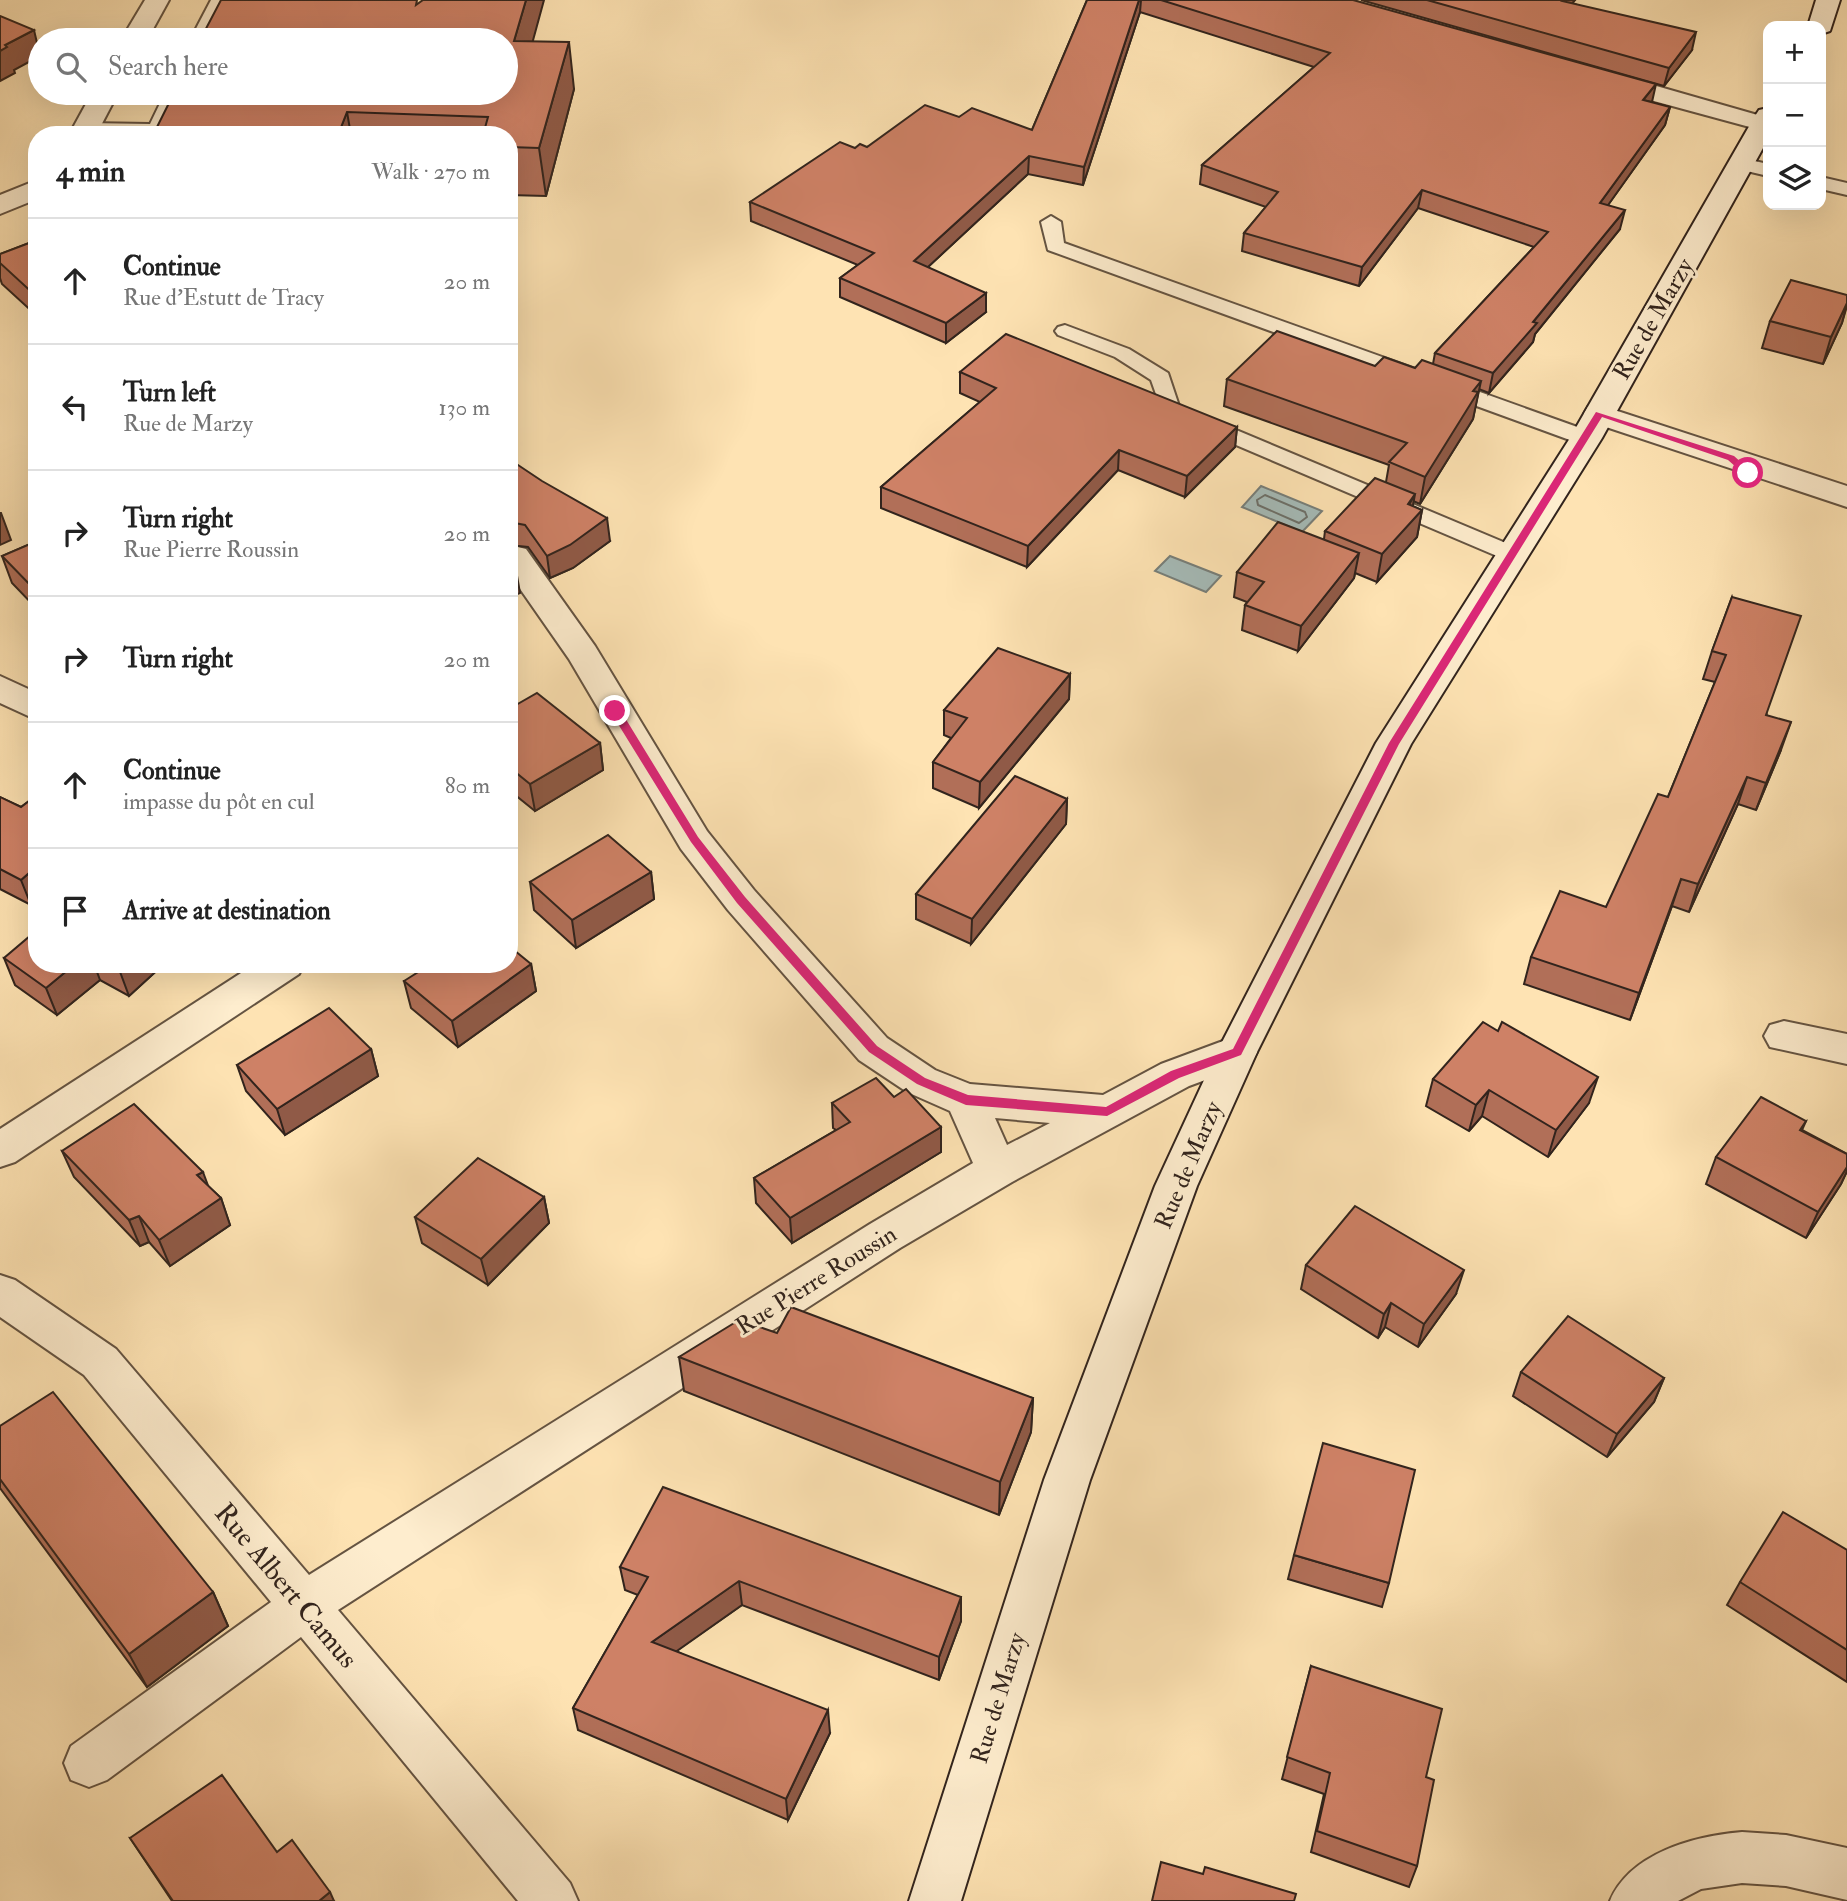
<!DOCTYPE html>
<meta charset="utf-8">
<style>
:root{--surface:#fff;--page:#f2f2f2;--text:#222;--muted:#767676;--line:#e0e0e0}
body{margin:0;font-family:"IM FELL Double Pica",serif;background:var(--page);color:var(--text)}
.controls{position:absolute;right:21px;top:21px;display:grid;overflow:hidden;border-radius:14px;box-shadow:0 7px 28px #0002}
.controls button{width:63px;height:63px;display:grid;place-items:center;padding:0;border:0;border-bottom:2px solid var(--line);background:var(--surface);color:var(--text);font:35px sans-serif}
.stop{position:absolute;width:21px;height:21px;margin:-16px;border:5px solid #db2777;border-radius:50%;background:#fff}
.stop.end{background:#db2777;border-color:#fff;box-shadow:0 2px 7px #0008}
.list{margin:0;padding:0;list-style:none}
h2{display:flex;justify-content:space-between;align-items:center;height:91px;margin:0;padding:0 28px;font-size:30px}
h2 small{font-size:23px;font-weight:400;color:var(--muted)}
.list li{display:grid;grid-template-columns:46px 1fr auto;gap:21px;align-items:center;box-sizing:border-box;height:126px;padding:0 28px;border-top:2px solid var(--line)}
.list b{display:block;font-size:26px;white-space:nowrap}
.list p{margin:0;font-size:23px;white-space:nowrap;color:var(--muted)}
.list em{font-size:23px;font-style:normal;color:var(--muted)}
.icon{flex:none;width:38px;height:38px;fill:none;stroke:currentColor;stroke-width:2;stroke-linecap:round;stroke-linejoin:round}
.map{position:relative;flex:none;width:1847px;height:1901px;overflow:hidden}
.search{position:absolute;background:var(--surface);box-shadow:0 7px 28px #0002;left:28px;top:28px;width:490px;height:77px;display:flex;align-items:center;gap:18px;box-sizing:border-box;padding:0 24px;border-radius:38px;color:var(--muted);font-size:26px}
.panel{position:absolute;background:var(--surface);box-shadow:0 7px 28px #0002;left:28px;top:126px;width:490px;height:847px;border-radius:28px}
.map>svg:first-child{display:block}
.water{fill:#a5bbb8;stroke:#777f7a;stroke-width:2}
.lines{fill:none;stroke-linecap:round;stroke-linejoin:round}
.shore{stroke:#6c706a;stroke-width:2}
.service-casing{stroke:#655442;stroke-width:4}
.minor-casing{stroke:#655442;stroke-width:4}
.secondary-casing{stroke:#32241d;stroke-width:4}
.service{fill:#feedce;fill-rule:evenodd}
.minor{fill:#feedce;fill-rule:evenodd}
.secondary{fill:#feedce;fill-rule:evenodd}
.wall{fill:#b16f58;stroke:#32241d;stroke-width:2}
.shaded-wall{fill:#905a47;stroke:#32241d;stroke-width:2}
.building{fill:#ce8166;stroke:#32241d;stroke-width:2}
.route{fill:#db2777}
.labels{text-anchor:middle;stroke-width:6;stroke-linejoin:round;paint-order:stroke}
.street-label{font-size:24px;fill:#32241d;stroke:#feedce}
.near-street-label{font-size:28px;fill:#32241d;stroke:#feedce}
</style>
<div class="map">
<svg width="1847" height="1901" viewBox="0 0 1847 1901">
<rect width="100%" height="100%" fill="#fee3b3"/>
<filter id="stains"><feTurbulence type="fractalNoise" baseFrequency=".00286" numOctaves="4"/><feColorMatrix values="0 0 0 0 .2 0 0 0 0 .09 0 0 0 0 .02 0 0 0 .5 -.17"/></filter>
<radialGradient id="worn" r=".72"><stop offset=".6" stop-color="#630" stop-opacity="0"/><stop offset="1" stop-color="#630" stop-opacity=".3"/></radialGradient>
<g class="water">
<path d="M1261,486l61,25 -20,21 -60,-25z"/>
<path d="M1170,556l51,20 -15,16 -51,-21z"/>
</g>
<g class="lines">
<path class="shore" d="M1265,495l40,17 2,5 -8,6 -41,-18 -1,-5z"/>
<defs>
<g id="service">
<path d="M211,0h16l-19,40h-18z"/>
<path d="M165,93h18l-21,41 -76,-1 -9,-5 9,-5 64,1z"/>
<path d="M1741,158l27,6v12l-34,-8 -2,-4z"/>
<path d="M1821,177l26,6v12l-26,-6z"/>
<path d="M1051,216l10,6 3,21 530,190 3,5 -3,5h-16l-530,-193 -7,-28z"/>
<path d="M1065,325l64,24 39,24 11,33 341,143 3,5 -3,5h-16l-341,-145 -12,-34 -36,-23 -57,-22 -3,-4 3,-4z"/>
</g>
<g id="minor">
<path d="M145,0h24l-22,40h-26z"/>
<path d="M1604,71l164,47v14l-173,-47 -4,-6 4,-6z"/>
<path d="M92,93h26l-22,42h-27z"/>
<path d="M37,180v19l-37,15v-19z"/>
<path d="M1599,405l248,81v21l-259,-86 -4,-7 4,-7z"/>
<path d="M514,546l12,3 69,97 112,185 47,59 133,148 48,32 35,14 133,11 58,-31 62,-23 14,-4 14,4 6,11 -6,11 -62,23 -177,96 -112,66 -562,362 232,273 8,18h-60l-217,-264 -194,143 -18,7 -18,-7 -7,-17 7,-17 200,-144 -187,-227 -84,-58v-42l15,5 101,69 193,226 561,-351 103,-61 -23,-52 -43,-19 -48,-32 -131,-150 -47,-61 -112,-190 -60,-86v-26zM995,1118l55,5 -43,22z"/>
<path d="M0,676l37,17v27l-37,-17z"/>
<path d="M255,964h49l-5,10 -284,188 -15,5v-38z"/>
<path d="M1784,1021l63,13v30l-77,-17 -6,-11 6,-11z"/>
<path d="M1742,1832l44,3 61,13v52l-61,-14 -44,-3 -41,6 -23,12h-68c20,-48 84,-65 132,-69z"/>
</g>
<g id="secondary">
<path d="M1816,0h24l-10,31 -9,3v-8h-13z"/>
<path d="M1768,108v31l-166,299 -191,306 -154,308 -60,134 -107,294 -129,421h-52l135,-421 111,-294 62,-134 159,-309 194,-305 185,-322 4,-6z"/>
</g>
</defs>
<use href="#service" class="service-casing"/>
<use href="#minor" class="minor-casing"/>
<use href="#secondary" class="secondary-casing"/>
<use href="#service" class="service"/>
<use href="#minor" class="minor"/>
<use href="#secondary" class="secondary"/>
</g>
<g class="wall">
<path d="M1087,0h266l298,102 19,5 -5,18 -57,80 12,24 -85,105 -2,8 -44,51 -10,-4 -6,30 -53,85 -7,-3 -1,5 10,4 -5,27 -40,45 -22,-9 -1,5 -56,73 -56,-21 3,-25 2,-3 -13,-5 3,-25 87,-33 1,-8 61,-49 3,-17 -165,-59 3,-27 148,-13 40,2 18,-4 2,-11 99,-106 -116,-39 -59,78 -117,-35 2,-18 22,-26 -66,-23 2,-19 112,-98 -174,-55 -57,173 -55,-11 -100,93 58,45 -40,31 -106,-46v-19l18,-13 -107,-44 -1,-19 105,-54 12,-1 92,-30 73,13z"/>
<path d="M1361,0h214l-3,3 120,47 -28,36z"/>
<path d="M533,41l41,48 -28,107 -37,-1v-60h-356z"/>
<path d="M37,240v76l-35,-32 -2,-6v-24z"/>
<path d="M1847,295v11l-5,17 -19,41 -61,-16 8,-27z"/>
<path d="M960,372l277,55 -2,20 -50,50 -67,-27 -91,97 -146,-59v-21l99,-85 -20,-9z"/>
<path d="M509,459l101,82 -37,27 -23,10 -22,-31 -19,-2z"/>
<path d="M37,541v68l-25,-26 -10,-27z"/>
<path d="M1732,597l35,118 14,35 -25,60 -18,-6 -49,108 -17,-6 -42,114 -106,-36 7,-27 75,-50 62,-110 47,-115 -12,-3 9,-28z"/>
<path d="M1070,674l-1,25 -90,109 -46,-20v-26l18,-24 -7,-3v-25z"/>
<path d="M509,709l91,34 3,27 -68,41 -26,-21z"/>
<path d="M37,795v106l-6,4 -31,-16v-92l21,10z"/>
<path d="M1067,799l-1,25 -95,120 -55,-25v-25z"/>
<path d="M651,872l3,27 -78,49 -42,-38 -4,-28z"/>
<path d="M4,958l33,6h127l-35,32 -29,-16 -43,35 -42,-30z"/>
<path d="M531,964l5,27 -78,56 -47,-39 -7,-27z"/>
<path d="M1498,1031l91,72 -41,54 -66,-41 -13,15 -43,-25 7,-27z"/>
<path d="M371,1049l7,27 -93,59 -39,-44 -9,-26z"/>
<path d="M894,1097l47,30v25l-149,91 -36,-40 -2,-25 82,-48 -3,-2 -1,-25z"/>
<path d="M1806,1121l-4,9 45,24v17l-6,13 -35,54 -100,-54 10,-27z"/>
<path d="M62,1151l146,35 13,12 9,27 -60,41 -21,-24 -9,4 -66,-69z"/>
<path d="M544,1197l5,26 -61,62 -66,-42 -7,-26z"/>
<path d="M1306,1265l150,29 -38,53 -33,-20 -7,11 -77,-49z"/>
<path d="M777,1333l256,65 -2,34 -32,83 -315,-124 -5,-34z"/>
<path d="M1521,1372l143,6 -10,24 -47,55 -94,-61z"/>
<path d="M0,1426l213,166 15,34 -81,61 -147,-199z"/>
<path d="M1847,1550v132l-120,-77 13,-23z"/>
<path d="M1294,1555l95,28 -7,24 -94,-28z"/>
<path d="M620,1567l341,30v24l-22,59 -197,-75 -66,46 154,82 -42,87 -210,-90 -5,-22 65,-113 -13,-5z"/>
<path d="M1311,1666l115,111 -9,89 -8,21 -98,-35 13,-58 -42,-15z"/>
<path d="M130,1838l147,14 57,49h-162z"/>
</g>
<g class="shaded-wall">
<path d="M526,0h18l-24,88 -6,-47z"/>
<path d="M1139,0h2l-1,12 -57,173 1,-18z"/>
<path d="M1563,0h12l-16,19z"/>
<path d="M34,30l6,26 -26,14 1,3 -15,8v-30l5,-6z"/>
<path d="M1696,32l-4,18 -28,36 5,-18z"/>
<path d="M569,42l5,47 -28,107 -7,-48z"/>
<path d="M1656,84l-4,18 -9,-2z"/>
<path d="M1670,107l-5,18 -69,97 4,-19z"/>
<path d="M347,112l4,23h-13z"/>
<path d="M1029,156l-1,18 -114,106v-19z"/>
<path d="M1422,190l-4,18 -59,78 3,-19z"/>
<path d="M1625,210l-5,19 -85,105 -2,8 -44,51 4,-20 40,-51z"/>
<path d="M986,293v19l-40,31v-20z"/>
<path d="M1847,303l-5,20 -19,41 8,-27z"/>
<path d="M1481,381l-8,38 -53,85 5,-27 48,-86z"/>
<path d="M1237,427l-2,20 -50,50 2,-21z"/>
<path d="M1119,450l-1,20 -91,97 1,-21z"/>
<path d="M1415,494l-5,28 12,-12 -5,27 -40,45 5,-28z"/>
<path d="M0,513h1l10,27 -11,5z"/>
<path d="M607,518l3,23 -37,27 -23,10 -3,-22z"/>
<path d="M1359,553l-5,25 -56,73 3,-25z"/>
<path d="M516,570l4,23 -11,5v-25z"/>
<path d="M1070,674l-1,25 -90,109 1,-26z"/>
<path d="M1791,722l-10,28 -25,60 10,-27z"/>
<path d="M600,743l3,27 -68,41 -5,-27z"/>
<path d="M1747,777l-9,27 -49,108 9,-28z"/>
<path d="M1067,799l-1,25 -95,120 1,-25z"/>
<path d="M37,866v35l-6,4 -10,-25z"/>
<path d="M651,872l3,27 -78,49 -4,-28z"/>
<path d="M1681,879l-9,27 -42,114 9,-27z"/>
<path d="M75,964h19l6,16 -43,35 -11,-27z"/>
<path d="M124,964h40l-35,32 -10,-27z"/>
<path d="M531,964l5,27 -78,56 -6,-26z"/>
<path d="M371,1049l7,27 -93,59 -8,-26z"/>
<path d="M1598,1077l-9,26 -41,54 8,-27z"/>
<path d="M1489,1090l-7,26 -13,15 7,-26z"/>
<path d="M941,1127v25l-149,91 -2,-25z"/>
<path d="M1847,1167v4l-6,13 -35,54 12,-26z"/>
<path d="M203,1172l10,27 -16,-24z"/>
<path d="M544,1197l5,26 -61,62 -7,-26z"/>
<path d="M221,1198l9,27 -60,41 -11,-26z"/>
<path d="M139,1216l10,26 -9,4 -11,-26z"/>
<path d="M1464,1270l-8,24 -38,53 6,-23z"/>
<path d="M1391,1303l-6,24 -7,11 6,-24z"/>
<path d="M1664,1378l-10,24 -47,55 10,-23z"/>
<path d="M1033,1398l-2,34 -32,83 1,-33z"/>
<path d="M739,1581l3,24 -85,60 -5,-23z"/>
<path d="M213,1592l15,34 -81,61 -18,-33z"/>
<path d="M961,1597v24l-22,59v-23z"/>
<path d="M828,1710l2,23 -42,87 -2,-21z"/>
<path d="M330,1892l4,9h-15z"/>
</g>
<g class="building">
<path d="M221,0h196l-1,5 7,-5h103l-12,41 55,1 -30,106 -30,-1v-12h-26l5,-18 -141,-5 -9,23h-185l21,-42h332v-53h-306z"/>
<path d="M1087,0h52l-55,167 -55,-11 -115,105 72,32 -40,30 -106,-45 34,-25 -124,-51 90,-60 15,6 5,-4 7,3 58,-42 34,12 13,-9 60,22z"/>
<path d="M1161,0h192l303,84 -13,16 27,7 -70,96 25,7 -92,112 4,1 -44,50 -58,-20 113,-121 -126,-42 -60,77 -118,-34 34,-41 -76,-27 128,-112z"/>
<path d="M1427,0h136l-1,1 134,31 -27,36z"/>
<path d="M0,16l34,14 -29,15 2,2 -7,4z"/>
<path d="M37,240v57l-37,-34v-9z"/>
<path d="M1791,280l56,15v8l-16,34 -61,-16z"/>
<path d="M1277,331l98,35 9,-9 31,11 7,-8 59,21 -8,10 5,1 -53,85 -36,-15 18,-19 -180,-64z"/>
<path d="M1006,334l231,93 -50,49 -68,-26 -91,96 -147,-59 115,-99 -36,-16z"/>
<path d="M509,459l33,22 65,37 -37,27 -23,11 -22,-31 -16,-3z"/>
<path d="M1375,478l40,16 -7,10 14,6 -40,44 -57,-23z"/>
<path d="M1278,522l81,31 -58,73 -56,-21 19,-23 -27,-10z"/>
<path d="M37,541v51l-35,-36z"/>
<path d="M509,560l7,10 -7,3z"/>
<path d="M1732,597l69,19 -35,99 25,7 -25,61 -19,-6 -49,107 -17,-5 -42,114 -108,-36 29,-66 46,16 52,-113 10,3 58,-142 -14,-4z"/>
<path d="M998,648l72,26 -90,108 -47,-20 34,-44 -23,-8z"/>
<path d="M537,693l63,50 -70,41 -21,-17v-58z"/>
<path d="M1015,776l52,23 -95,120 -56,-25z"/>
<path d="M37,795v71l-16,14 -21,-11v-72l21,10z"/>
<path d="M608,835l43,37 -79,48 -42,-38z"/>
<path d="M37,930v34h38l-29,24 -42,-30z"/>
<path d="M509,946l22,18 -79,57 -48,-40 27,-17h78z"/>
<path d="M110,964h14l-5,5z"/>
<path d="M329,1008l42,41 -94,60 -40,-44z"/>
<path d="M1483,1022l15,9 4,-9 96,55 -42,53 -67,-40 -13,15 -43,-26z"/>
<path d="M876,1078l18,19 12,-8 35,38 -151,91 -36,-40 96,-56 -18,-19z"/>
<path d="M1761,1097l45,24 -6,9 47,24v13l-29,45 -102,-55z"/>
<path d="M134,1104l69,68 -6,3 24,23 -62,42 -20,-24 -10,4 -67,-69z"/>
<path d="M478,1158l66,39 -63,62 -66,-42z"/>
<path d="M1355,1206l109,64 -40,54 -33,-21 -7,11 -78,-49z"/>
<path d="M791,1307l242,91 -33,84 -321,-125 60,-37 38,13z"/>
<path d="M1568,1316l96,62 -47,56 -96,-62z"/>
<path d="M53,1392l160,200 -84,62 -129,-175v-53z"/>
<path d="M1323,1443l92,27 -26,113 -95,-28z"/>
<path d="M663,1487l298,110 -22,60 -200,-76 -87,61 176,68 -42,89 -213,-91 75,-131 -28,-10z"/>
<path d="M1783,1512l64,38v100l-107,-68z"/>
<path d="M1311,1666l131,43 -16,68 8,3 -17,86 -100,-35 13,-58 -43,-16z"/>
<path d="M222,1775l55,77 15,-12 38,52 -11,9h-146l-43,-63z"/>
<path d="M1161,1862l42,12 2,-7 91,27 -2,7h-142z"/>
</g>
<path class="route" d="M1596,412l138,44 19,17 -8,2 -17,-15 -126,-43 -203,327 -158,311 -62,23 -72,38 -141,-11 -49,-21 -48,-32 -132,-149 -46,-61 -81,-131 9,-3 79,129 47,60 132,149 48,32 43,17 138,12 65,-36 62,-22 156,-306z"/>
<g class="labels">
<g class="street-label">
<text transform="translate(1653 319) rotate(-60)" y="8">Rue de Marzy</text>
<text transform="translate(1188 1165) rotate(-67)" y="8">Rue de Marzy</text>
<text transform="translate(816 1280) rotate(-32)" y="8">Rue Pierre Roussin</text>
<text transform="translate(998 1698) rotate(-73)" y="8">Rue de Marzy</text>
</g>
<g class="near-street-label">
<text transform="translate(287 1585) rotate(50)" y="10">Rue Albert Camus</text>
</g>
</g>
<rect width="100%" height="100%" filter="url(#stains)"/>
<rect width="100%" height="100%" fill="url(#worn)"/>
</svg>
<div class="controls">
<button>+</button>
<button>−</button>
<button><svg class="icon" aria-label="layers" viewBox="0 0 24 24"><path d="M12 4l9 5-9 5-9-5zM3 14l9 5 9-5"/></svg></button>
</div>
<div class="stop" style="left:1748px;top:473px"></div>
<div class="stop end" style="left:615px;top:711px"></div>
<div class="search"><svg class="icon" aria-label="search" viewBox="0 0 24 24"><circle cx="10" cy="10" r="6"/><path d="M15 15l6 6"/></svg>Search here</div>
<section class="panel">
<h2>4 min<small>Walk · 270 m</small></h2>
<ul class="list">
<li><svg class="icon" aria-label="ahead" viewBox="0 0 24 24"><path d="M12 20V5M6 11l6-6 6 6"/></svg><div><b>Continue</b><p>Rue d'Estutt de Tracy</p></div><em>20 m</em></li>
<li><svg class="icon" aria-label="left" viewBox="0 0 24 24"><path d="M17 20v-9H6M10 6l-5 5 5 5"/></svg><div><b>Turn left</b><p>Rue de Marzy</p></div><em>130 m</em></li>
<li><svg class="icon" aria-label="right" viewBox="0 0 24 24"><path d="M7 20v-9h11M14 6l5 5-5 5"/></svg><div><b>Turn right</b><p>Rue Pierre Roussin</p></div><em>20 m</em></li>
<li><svg class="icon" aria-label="right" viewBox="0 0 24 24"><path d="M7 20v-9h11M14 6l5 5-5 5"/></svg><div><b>Turn right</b></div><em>20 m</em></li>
<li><svg class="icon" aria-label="ahead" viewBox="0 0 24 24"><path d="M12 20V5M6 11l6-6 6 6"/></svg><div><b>Continue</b><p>impasse du pôt en cul</p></div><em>80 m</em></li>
<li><svg class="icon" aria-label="arrive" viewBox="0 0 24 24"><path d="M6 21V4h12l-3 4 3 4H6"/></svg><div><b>Arrive at destination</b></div></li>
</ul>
</section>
</div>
